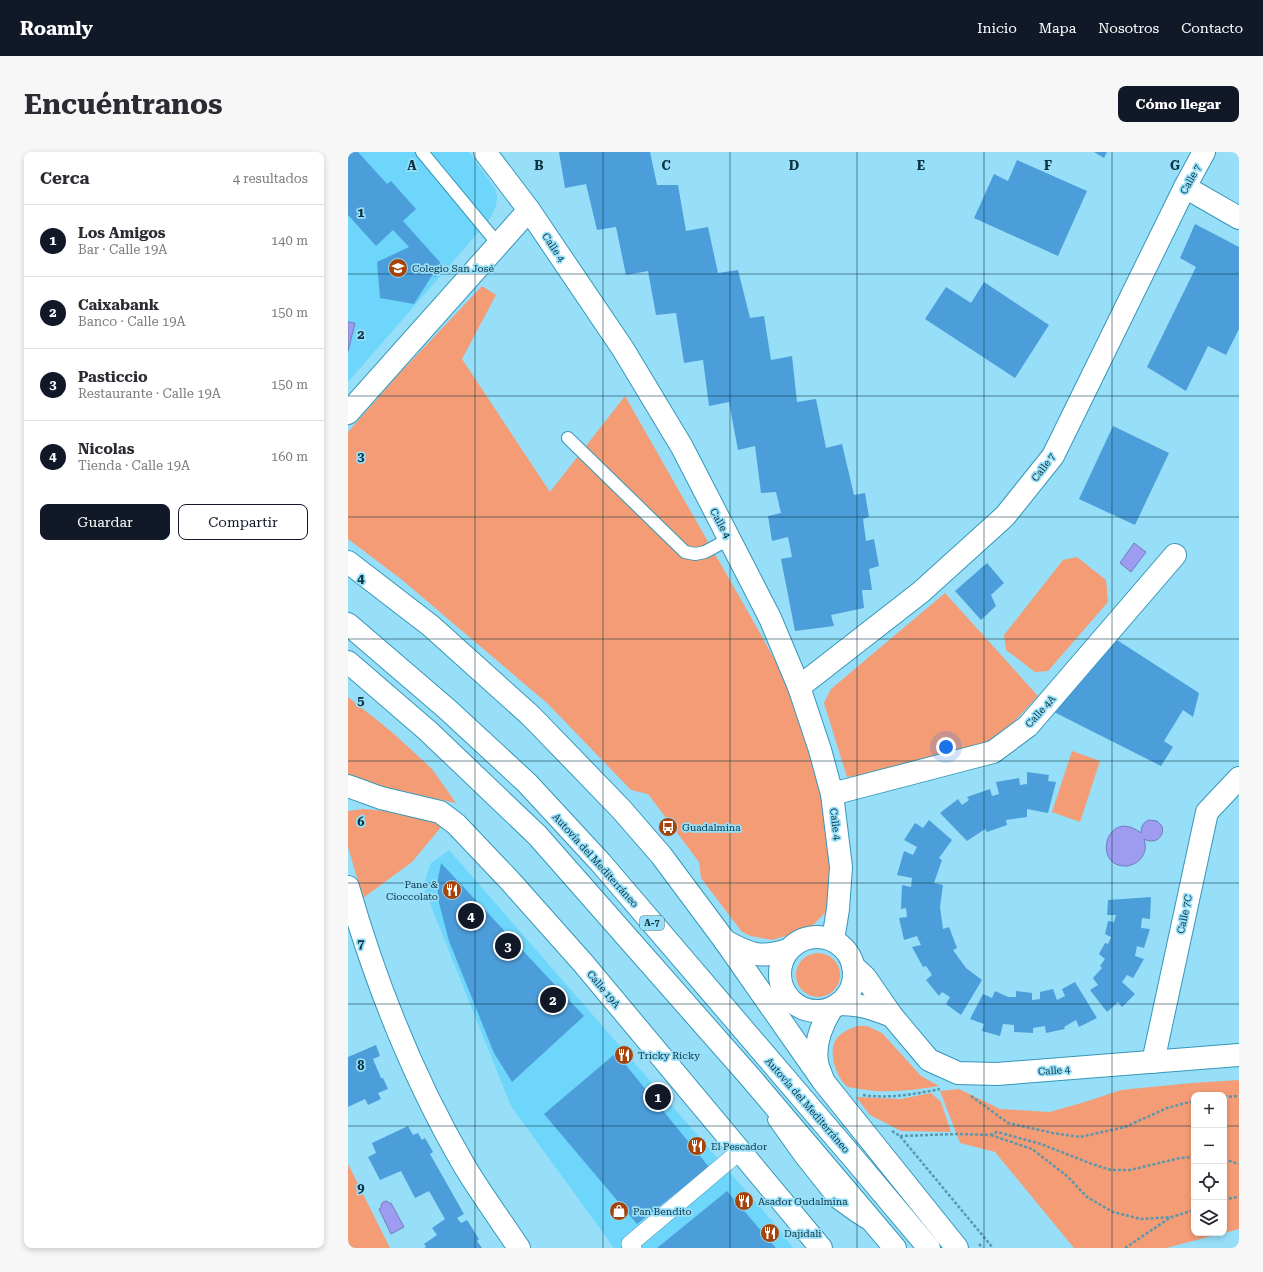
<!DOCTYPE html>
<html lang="es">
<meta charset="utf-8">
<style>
:root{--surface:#fff;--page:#f7f7f7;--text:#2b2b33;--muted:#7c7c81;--line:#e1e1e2;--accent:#111827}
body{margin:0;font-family:"Roboto Serif",serif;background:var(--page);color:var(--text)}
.controls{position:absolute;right:12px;bottom:12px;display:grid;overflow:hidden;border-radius:8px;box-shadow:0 2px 6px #0003}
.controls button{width:36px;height:36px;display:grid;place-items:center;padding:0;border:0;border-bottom:1px solid var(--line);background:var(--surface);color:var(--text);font:20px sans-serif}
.you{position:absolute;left:598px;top:595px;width:14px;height:14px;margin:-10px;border:3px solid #fff;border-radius:50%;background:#1a73e8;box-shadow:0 0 0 6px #1a73e833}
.badge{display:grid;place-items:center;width:26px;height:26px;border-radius:50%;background:var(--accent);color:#fff;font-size:13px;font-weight:700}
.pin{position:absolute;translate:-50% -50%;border:2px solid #fff;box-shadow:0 1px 4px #0006}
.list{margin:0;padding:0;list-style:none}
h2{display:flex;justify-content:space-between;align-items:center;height:52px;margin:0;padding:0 16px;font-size:17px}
h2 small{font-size:13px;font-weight:400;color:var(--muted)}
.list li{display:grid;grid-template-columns:26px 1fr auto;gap:12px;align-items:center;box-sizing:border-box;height:72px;padding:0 16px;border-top:1px solid var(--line)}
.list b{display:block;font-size:15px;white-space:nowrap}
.list p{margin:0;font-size:13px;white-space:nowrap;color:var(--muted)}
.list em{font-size:13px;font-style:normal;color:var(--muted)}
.actions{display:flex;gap:8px;padding:12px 16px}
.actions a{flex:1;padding:9px 0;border:1px solid var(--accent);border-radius:8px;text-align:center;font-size:14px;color:var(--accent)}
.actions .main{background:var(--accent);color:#fff}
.icon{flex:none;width:22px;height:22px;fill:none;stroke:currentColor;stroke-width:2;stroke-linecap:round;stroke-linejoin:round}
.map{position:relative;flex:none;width:891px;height:1096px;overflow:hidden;border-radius:8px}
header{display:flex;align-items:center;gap:24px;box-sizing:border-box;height:56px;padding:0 20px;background:var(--accent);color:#fff}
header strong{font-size:19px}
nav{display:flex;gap:22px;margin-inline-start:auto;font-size:14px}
.intro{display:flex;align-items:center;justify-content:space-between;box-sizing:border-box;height:96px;padding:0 24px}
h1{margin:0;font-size:28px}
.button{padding:10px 18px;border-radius:8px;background:var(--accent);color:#fff;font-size:14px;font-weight:700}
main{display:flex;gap:24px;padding:0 24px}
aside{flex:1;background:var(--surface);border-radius:8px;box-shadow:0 2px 6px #0003}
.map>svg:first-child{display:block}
.built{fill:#6ed6fb}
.green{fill:#f49c76}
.water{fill:#9d9cf0;stroke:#717dbc}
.building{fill:#4c9edb}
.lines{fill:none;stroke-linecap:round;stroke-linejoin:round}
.service-casing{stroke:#3697b7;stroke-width:14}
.pedestrian-casing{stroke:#3697b7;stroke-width:18}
.minor-casing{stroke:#3697b7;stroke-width:24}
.tertiary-casing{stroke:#3697b7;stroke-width:24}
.trunk-casing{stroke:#3697b7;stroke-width:24}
.motorway-casing{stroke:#3697b7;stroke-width:24}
.path{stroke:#5c97ac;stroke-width:2.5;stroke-dasharray:3 2;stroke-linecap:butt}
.service{stroke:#fff;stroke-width:12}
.pedestrian{stroke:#fff;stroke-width:17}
.minor{stroke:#fff;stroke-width:22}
.tertiary{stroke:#fff;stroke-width:22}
.trunk{stroke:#fff;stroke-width:22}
.motorway{stroke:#fff;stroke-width:22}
.grid{fill:none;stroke:#0a3441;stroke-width:1;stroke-opacity:0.55}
.labels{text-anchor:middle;stroke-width:3.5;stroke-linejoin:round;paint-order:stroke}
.shield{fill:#97def9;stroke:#346778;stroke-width:1}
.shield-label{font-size:9px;font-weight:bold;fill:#0a3441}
.street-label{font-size:10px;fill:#0a3441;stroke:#97def9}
.poi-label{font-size:10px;fill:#0a3441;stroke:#97def9;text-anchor:start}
.grid-label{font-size:13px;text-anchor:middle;font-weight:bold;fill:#0a3441;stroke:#97def9;stroke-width:3.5;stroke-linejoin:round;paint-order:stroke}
</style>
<header>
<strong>Roamly</strong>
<nav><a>Inicio</a><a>Mapa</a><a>Nosotros</a><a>Contacto</a></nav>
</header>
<div class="intro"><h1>Encuéntranos</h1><a class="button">Cómo llegar</a></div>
<main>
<aside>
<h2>Cerca<small>4 resultados</small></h2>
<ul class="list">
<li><span class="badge">1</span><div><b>Los Amigos</b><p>Bar · Calle 19A</p></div><em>140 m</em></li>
<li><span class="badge">2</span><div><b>Caixabank</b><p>Banco · Calle 19A</p></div><em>150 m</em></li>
<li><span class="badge">3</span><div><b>Pasticcio</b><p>Restaurante · Calle 19A</p></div><em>150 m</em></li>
<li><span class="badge">4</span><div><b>Nicolas</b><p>Tienda · Calle 19A</p></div><em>160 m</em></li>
</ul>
<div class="actions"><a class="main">Guardar</a><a>Compartir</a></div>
</aside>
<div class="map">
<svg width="891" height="1096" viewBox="0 0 891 1096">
<rect width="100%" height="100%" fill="#97def9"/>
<g class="built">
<path d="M0,0h121l27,38 1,8 -1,8 -7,14 -141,162z"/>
<path d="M101,698l325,373 19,25h-179l-103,-142 -88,-220 8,-23z"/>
</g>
<g class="green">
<path d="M134,134l14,9 -34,64 88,133 75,-96 135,237 39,71 38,151 -11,57 -17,17 -37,11 -21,-4 -9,-4 -41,-54 -2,-16 -51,-68 -17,-4 -84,-87 -146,-124 -53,-40v-107l50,-57z"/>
<path d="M729,405l29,23 2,22 -60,69 -13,1 -29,-22 -2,-15 59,-75z"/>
<path d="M597,441l93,103 -32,34 -23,14 -94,27 -42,6 -23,-74 7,-14z"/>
<path d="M0,545l45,36 39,36 24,34 -50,-11 -37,-6 -21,-11z"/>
<path d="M724,599l28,10 -20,61 -28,-10z"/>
<path d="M16,657l41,4 33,9 4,4 -30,36 -49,36 -15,-51v-36z"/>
<circle cx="470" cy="823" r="22"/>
<path d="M510,874h9l15,7 39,43 18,10c-26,4 -52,8 -79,3 -3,-1 -9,-1 -12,-2 -5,-3 -10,-12 -12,-18 -8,-23 -2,-36 22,-43z"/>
<path d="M891,928v149l-15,4v-138h-30v138h29l-57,15h-92l-79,-96 -35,-9 -20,-52 19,-2 41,20 50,3 38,-11 33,-11 71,-7z"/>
<path d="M583,941l10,9 10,30 -50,-1 -31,-16 -14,-18 44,2z"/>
<path d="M0,1012l42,84h-42z"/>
</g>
<g class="water">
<path d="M0,170l7,1 -7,28z"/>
<path d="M786,391l12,9 -15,20 -11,-9z"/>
<path d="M801,668l8,1 5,5c3,11 -7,19 -18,13 2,6 2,12 -2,18 -3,5 -9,8 -15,9 -36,2 -21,-60 14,-33 0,-6 2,-11 8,-13z"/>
<path d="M39,1049l2,2h2l13,24 -13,7 -12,-25 2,-1v-3l2,-3z"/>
</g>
<g class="building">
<path d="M0,0h10l29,32 4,-3 25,28 -13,12 43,48 -11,8 -2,-3 -19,30 -34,-6 -3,-36 32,-15 -16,-17 -17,16 -28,-31z"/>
<path d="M211,0h91l7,33h21l8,46 22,-4 10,46 20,-3 12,48 14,-2 7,44 21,-4 5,46 19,-3 10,49 16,-4 12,51 11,-2 4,24 -6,2 3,22 8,-2 5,27 -10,3 3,21h-10l2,18 -33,7 3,11 -39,5 -14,-72 11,-2 -4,-20 -16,4 -4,-25 13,-3 -5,-21 -15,1 -6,-47 -17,4 -9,-48 -20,4 -6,-46 -19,3 -8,-50 -20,2 -8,-44 -22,4 -10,-48 -19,3 -11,-46 -21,4z"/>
<path d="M746,0h13l-3,6z"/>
<path d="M669,8l70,31 -29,65 -84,-38 20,-44 14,7z"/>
<path d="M847,72l44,23v82l-13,26 -18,-9 -22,45 -39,-24 49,-100 -16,-9z"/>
<path d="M636,130l65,43 -34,53 -90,-59 21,-32 25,16z"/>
<path d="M765,274l56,27 -34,72 -56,-26z"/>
<path d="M639,411l17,20 -13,12 5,11 -15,14 -26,-29z"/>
<path d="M769,488l82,53 -6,24 -10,-7 -19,31 9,6 -12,19 -107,-54z"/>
<path d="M679,620l22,3 -1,6 8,1 -8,31 -21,-4v8l-21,3 1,5 -20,7 -2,-3 -18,12 -27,-28 18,-14 4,6 7,-5 -2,-3 23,-8 2,7 7,-2 -3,-12 23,-4 1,7 7,-1z"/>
<path d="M581,668l23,20 -13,18 3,2 -8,23 9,2 -3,22 3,22 6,-2 8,21 -4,2 13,18 16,12 -21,35 -15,-11 4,-7 -8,-5 -3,4 -13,-16 6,-5 -6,-9 -3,1 -11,-20 9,-2 -4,-9 -13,4 -5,-22 8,-1 -1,-9 -5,1 1,-24 9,2 1,-9 -15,-3 7,-24 9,4 4,-8 -13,-7 11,-17 8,5z"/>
<path d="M93,711l143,153 -72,66 -18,-29 -45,-112 -10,-38 -2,-19z"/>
<path d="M803,745l-1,22 -8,-1 -1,10 9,1 -6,19 -7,-2 -2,10 9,3 -11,19 -6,-3 -5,7 13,12 -13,13 -4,-5 -11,10 -17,-22 8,-5 -5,-7 9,-10 -2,-2 5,-7 -6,-5 6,-11 3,1 3,-7 -6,-3 3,-13 6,1 2,-7h-9l1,-15z"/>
<path d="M727,830l22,36 -18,9 -3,-7 -12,7 1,2 -19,4 -1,-7 -12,2v5l-19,-1v-7l-11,-1 -3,12 -18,-5 2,-7 -14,-5 13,-25 9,4 3,-7 13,6h8v-6l16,2v7l8,-1v-7l13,-3 4,11 8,-4 -3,-7z"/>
<path d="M28,893l4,11 -7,3 8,19h2l5,11 -10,4 3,6 -13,6 -3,-6 -17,8v-50z"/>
<path d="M268,901l93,114 -72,57 -93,-110z"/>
<path d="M60,974l5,9 5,-2 4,7 3,-2 8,14 -3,2 34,60 -7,4 4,5 6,-3 12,19 -2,2 5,7h-58l2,-1 -2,-3 13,-9 -5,-7 13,-9 -16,-28 -14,7 -14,-27 -21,9 -12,-23 8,-4 -4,-10z"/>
<path d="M379,1039l49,57h-119z"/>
</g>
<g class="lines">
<defs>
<g id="service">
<path d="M74,0l76,92"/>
<path d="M220,286l117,114 10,2 10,-2 24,-13"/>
<path d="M426,968l27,38 35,44 18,13 11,7"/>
</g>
<path id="pedestrian" d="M285,1096l-3,-4 110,-93"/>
<g id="minor">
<path d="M137,0l44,58 94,139 59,98 88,171 29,69 21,63 12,44 9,73 -3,42 -5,31"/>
<path d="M837,35l54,31"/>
<path d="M0,261l181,-203"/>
<path d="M451,535l122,-95 84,-76 48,-60 132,-269 19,-35"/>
<path d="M0,634l33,12 59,14 16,12 55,58 72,81 238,285"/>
<path d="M484,642l161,-42 35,-26 147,-171"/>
<path d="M0,735c28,97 66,193 117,280 17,28 36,54 54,81"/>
<circle cx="469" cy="822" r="37"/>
<path d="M377,789c24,13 35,18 63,9"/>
<path d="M505,814l12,11 27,39 37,44 29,13 39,1 242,-19"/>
<path d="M490,852c23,0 33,4 54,12"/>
<path d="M805,910l54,-250 32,-34"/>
<path d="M475,928c-2,-6 -5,-12 -6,-18 -3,-19 5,-38 15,-54"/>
</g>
<path id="tertiary" d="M0,410l83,64 100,90 90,93 40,46 64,86"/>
<g id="trunk">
<path d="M0,510l80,69 109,104 213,242 145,171"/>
<path d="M377,789l98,140 134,167"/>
</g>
<path id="motorway" d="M0,472l99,85 80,74 74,80 254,297 74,88"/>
</defs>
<use href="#service" class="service-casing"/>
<use href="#pedestrian" class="pedestrian-casing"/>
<use href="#minor" class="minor-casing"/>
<use href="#tertiary" class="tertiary-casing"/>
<use href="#trunk" class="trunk-casing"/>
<use href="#motorway" class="motorway-casing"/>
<g class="path">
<path d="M515,943c26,4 52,-1 77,-6"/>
<path d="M623,944l37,27 45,10 27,4 45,-10 42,-19 27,-7"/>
<path d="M876,945l15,-1"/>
<path d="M544,979l8,5 93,112"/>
<path d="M643,983l41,14 35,27 20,21 26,15 28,7 31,-2 22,-7"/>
<path d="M552,984l58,-2 32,1 7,-3 44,12 51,20 19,6h19l50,-12 14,-1"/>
<path d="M876,1007l15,5"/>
<path d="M876,1048l8,-2 7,-1"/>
<path d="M631,1092l4,4"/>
<path d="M777,1096l46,-31"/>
</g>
<use href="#service" class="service"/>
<use href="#pedestrian" class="pedestrian"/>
<use href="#minor" class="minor"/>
<use href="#tertiary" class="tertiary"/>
<use href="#trunk" class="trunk"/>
<use href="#motorway" class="motorway"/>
</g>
<path class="grid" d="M127,0v1096M255,0v1096M382,0v1096M509,0v1096M636,0v1096M764,0v1096M0,122h891M0,244h891M0,365h891M0,487h891M0,609h891M0,731h891M0,852h891M0,974h846M876,974h15"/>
<defs>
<symbol id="school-disc" viewBox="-11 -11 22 22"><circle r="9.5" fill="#a6430a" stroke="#97def9"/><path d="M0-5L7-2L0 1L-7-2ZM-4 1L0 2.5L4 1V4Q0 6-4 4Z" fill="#fff"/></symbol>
<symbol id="bus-disc" viewBox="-11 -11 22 22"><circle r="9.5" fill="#a6430a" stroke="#97def9"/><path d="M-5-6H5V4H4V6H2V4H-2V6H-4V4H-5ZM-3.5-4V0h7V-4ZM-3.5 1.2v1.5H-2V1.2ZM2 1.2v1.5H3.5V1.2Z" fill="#fff"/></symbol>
<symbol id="restaurant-disc" viewBox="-11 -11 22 22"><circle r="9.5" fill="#a6430a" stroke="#97def9"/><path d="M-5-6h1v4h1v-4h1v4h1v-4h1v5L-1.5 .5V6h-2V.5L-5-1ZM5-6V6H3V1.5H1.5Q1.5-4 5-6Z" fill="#fff"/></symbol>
<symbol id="shop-disc" viewBox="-11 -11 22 22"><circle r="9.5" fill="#a6430a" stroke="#97def9"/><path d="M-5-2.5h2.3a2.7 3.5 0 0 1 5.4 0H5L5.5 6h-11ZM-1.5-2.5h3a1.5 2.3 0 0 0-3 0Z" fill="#fff"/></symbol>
</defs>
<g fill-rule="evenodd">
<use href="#school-disc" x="39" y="105" width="22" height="22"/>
<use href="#bus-disc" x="309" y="664" width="22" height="22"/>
<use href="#restaurant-disc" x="93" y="727" width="22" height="22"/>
<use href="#restaurant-disc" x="265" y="892" width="22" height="22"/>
<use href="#restaurant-disc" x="338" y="983" width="22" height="22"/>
<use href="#restaurant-disc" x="385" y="1038" width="22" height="22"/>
<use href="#shop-disc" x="260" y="1048" width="22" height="22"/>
<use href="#restaurant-disc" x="411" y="1070" width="22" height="22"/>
</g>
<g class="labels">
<rect class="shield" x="292" y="764" width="24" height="14" rx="3"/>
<g class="shield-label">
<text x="304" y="774">A-7</text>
</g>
<g class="street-label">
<text transform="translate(842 27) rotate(-61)" y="4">Calle 7</text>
<text transform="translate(206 95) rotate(56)" y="4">Calle 4</text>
<text transform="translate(695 315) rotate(-53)" y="4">Calle 7</text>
<text transform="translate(373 371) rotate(62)" y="4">Calle 4</text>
<text transform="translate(692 559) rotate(-48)" y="4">Calle 4A</text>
<text transform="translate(488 672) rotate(83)" y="4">Calle 4</text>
<text transform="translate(248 708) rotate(48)" y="4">Autovía del Mediterráneo</text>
<text transform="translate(836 762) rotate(-78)" y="4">Calle 7C</text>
<text transform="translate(256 837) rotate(50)" y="4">Calle 19A</text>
<text transform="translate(706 918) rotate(-4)" y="4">Calle 4</text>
<text transform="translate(460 953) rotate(49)" y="4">Autovía del Mediterráneo</text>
</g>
<g class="poi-label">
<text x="64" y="120">Colegio San José</text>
<text x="334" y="679">Guadalmina</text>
<text x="90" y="736" text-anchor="end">Pane &amp;<tspan x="90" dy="12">Cioccolato</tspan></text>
<text x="290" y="907">Tricky Ricky</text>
<text x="363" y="998">El Pescador</text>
<text x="410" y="1053">Asador Gudalmina</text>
<text x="285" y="1063">Pan Bendito</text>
<text x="436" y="1085">Dajidali</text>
</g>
</g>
<g class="grid-label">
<text x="64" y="18">A</text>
<text x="191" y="18">B</text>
<text x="318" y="18">C</text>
<text x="446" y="18">D</text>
<text x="573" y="18">E</text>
<text x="700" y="18">F</text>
<text x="827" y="18">G</text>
<text x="13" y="65">1</text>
<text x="13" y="187">2</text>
<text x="13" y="309">3</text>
<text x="13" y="431">4</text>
<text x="13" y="553">5</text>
<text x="13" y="674">6</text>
<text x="13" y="796">7</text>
<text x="13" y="918">8</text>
<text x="13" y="1040">9</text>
</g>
</svg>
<div class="controls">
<button>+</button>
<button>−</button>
<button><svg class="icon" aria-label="locate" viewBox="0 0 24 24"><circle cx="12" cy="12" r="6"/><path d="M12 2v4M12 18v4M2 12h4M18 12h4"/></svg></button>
<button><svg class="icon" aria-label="layers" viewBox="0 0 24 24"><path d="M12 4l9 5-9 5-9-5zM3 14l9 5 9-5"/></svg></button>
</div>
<div class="you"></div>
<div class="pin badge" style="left:310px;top:945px">1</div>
<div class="pin badge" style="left:205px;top:848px">2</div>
<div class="pin badge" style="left:160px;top:794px">3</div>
<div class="pin badge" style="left:123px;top:764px">4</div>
</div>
</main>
